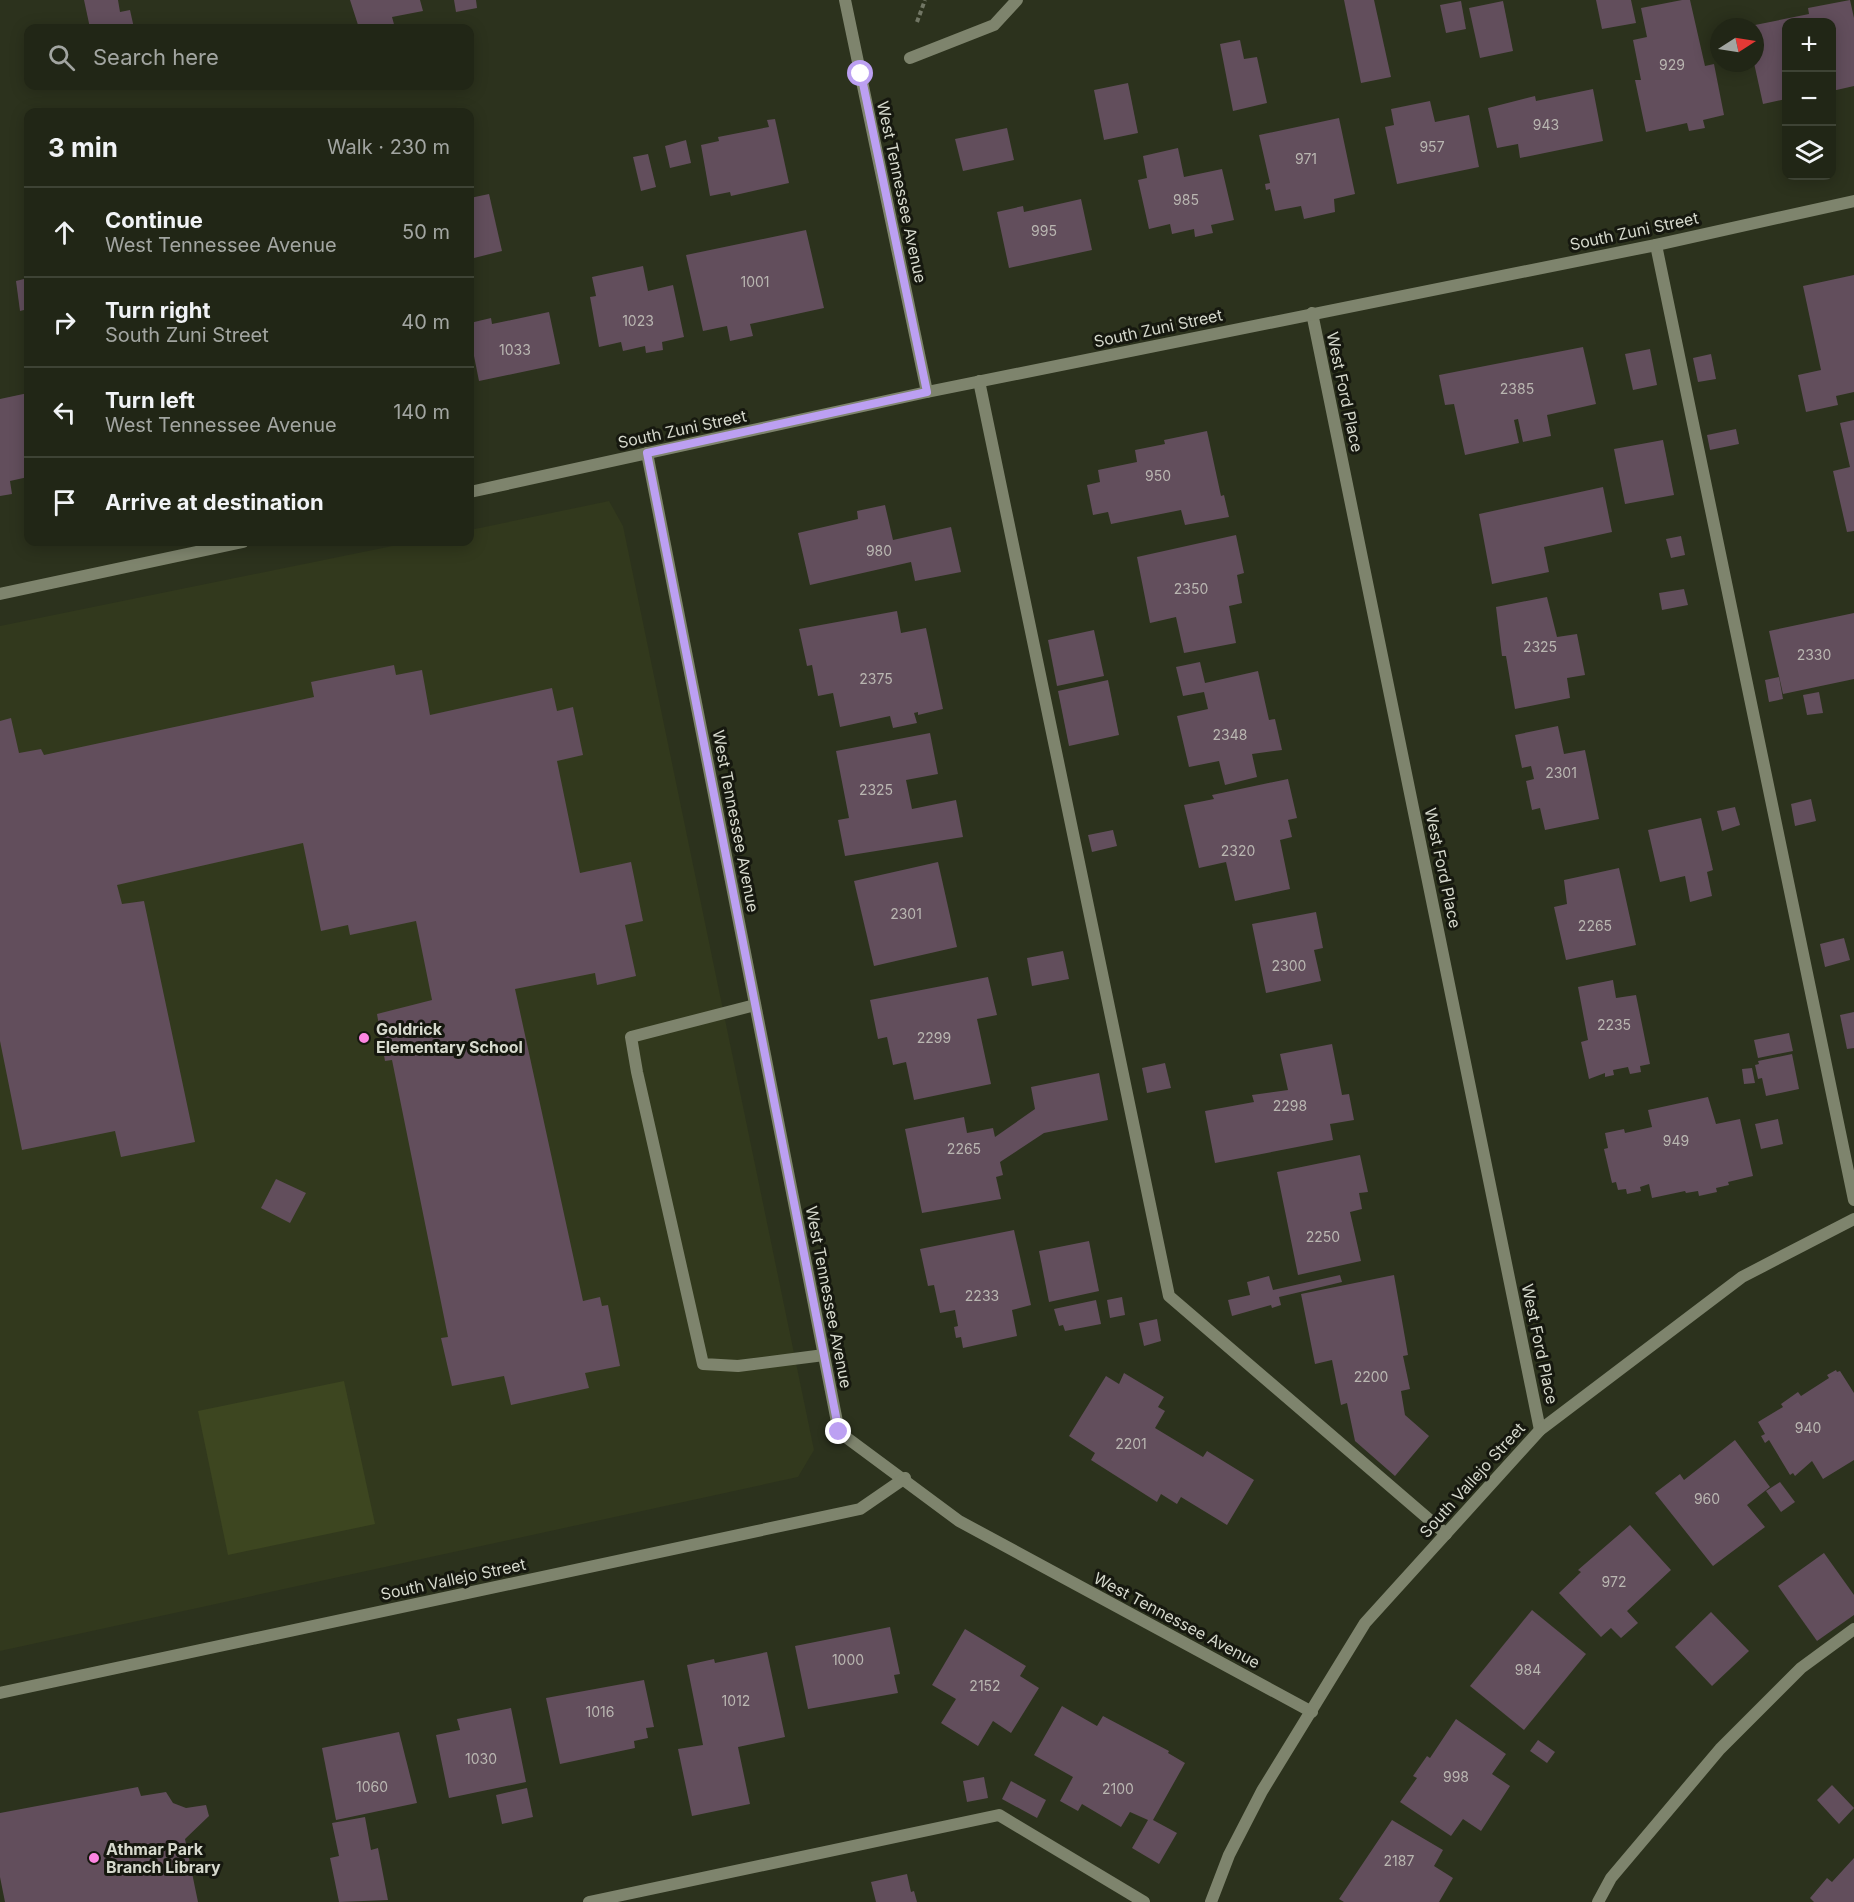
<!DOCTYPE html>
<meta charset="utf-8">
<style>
:root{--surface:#212616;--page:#2d3223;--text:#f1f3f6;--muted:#a2a5a1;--line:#3e4335}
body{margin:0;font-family:Inter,sans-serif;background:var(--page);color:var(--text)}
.controls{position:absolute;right:18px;top:18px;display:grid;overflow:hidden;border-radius:12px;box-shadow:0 3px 15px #0003}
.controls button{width:54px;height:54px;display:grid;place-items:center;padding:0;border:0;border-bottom:2px solid var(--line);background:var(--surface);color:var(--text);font:30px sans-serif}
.compass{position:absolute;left:1710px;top:18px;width:54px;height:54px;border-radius:50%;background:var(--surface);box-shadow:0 3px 15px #0003;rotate:78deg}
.stop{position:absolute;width:18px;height:18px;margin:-14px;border:4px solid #bca0f2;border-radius:50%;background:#fff}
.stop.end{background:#bca0f2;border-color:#fff;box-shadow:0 2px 6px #0008}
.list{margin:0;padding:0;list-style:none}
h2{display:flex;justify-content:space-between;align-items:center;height:78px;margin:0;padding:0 24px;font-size:26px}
h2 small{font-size:20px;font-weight:400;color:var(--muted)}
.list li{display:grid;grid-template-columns:39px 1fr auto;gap:18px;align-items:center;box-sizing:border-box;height:90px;padding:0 24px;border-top:2px solid var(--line)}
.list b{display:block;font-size:22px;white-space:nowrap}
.list p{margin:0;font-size:20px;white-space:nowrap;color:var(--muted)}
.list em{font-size:20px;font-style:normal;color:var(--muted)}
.icon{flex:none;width:33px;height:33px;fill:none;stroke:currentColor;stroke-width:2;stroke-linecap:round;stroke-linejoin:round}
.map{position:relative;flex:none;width:1854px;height:1902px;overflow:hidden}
.search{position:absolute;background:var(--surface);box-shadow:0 3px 15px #0003;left:24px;top:24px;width:450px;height:66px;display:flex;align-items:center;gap:15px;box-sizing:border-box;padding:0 21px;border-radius:12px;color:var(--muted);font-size:22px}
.panel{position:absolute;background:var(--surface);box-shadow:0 3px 15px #0003;left:24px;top:108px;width:450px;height:438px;border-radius:12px}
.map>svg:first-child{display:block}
.built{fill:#32391d}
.green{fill:#3d4620}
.building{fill:#624e5c}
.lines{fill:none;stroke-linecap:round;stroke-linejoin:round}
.path{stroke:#717664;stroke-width:4;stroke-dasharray:4.5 3;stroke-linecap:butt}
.service{stroke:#7e846d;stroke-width:12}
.minor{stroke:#7e846d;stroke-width:12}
.route{stroke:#bca0f2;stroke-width:8}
.poi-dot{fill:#fd86e2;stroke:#16180f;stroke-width:2}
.labels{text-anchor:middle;stroke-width:6;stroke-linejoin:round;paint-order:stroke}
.number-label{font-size:14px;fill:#b9b6b1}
.street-label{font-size:16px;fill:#d6d9cd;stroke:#16180f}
.poi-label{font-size:16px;font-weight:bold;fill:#d6d9cd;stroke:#16180f;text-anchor:start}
</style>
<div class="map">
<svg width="1854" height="1902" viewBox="0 0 1854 1902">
<rect width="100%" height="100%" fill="#2c321d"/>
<path class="built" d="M609,501l14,25 191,924 -16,27 -798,174v-1025l412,-84h58v-12z"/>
<path class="green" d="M344,1381l31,143 -147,31 -30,-144z"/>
<g class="building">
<path d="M84,0h34l2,12 10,-2 4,18h-44z"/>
<path d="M350,0h70l3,11 -31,6 3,11h-36z"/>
<path d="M454,0h22l1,8 -21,4z"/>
<path d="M1344,0h30l17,77 -30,6z"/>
<path d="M1596,0h35l5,23 -34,6z"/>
<path d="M1682,0h8l15,66 9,-2 10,51 -21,5 2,8 -16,3 -2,-8 -41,9 -11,-52h6l-8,-40 14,-3 -6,-29z"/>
<path d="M1850,0l4,18v68l-22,5v-69h-46v77l-23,5 -9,-41 1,-38 54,-11 -1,-6z"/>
<path d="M1461,1l5,28 -20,4 -6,-28z"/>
<path d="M1503,1l10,50 -33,7 -11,-50z"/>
<path d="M1240,40l4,19 13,-2 10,46 -34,8 -13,-67z"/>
<path d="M1128,83l10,50 -34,7 -10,-50z"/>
<path d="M1593,89l10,52 -83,17 -2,-14 -21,4 -9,-40 47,-12 1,5z"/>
<path d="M1430,101l5,21 34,-7 10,52 -82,17 -12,-57 9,-2 -3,-16z"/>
<path d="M1339,118l16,76 -21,5 1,13 -31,7 -3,-13 -26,5 -5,-22 -4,1 -1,-6 5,-1 -11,-48z"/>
<path d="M775,119l14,64 -58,13 -1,-4 -20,4 -9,-51 18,-4 -1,-4 51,-10 -2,-7z"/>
<path d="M1007,128l7,32 -51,11 -8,-32z"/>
<path d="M686,140l5,23 -21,5 -5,-22z"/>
<path d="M1178,148l6,29 38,-8 12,51 -23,5 2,8 -18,4 -1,-8 -22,5 -2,-10 -21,5 -11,-49 9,-2 -4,-22z"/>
<path d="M648,154l8,33 -15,4 -8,-34z"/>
<path d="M489,194l13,57 -32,8v-61z"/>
<path d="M1081,199l11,51 -83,18 -12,-56 26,-6 1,6z"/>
<path d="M806,230l18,78 -74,16 3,12 -23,5 -3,-15 -24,5 -17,-76z"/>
<path d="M643,266l5,25 25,-6 11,52 -22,5 1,8 -17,3 -1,-7 -22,5 -2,-9 -22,5 -9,-50 6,-1 -4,-19z"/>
<path d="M1854,275v117l-18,4 2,9 -32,7 -8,-37 23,-5 -18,-84z"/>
<path d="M28,278v31l-8,2 -4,-30z"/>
<path d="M549,312l11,52 -81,17 -9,-45v-13l21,-5 1,6z"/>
<path d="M1583,347l13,57 -49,11 4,21 -28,6 -5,-23 -4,1 5,23 -54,12 -11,-51 -9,1 -6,-30z"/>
<path d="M1650,349l7,36 -24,5 -8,-36z"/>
<path d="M1711,354l5,25 -18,3 -5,-24z"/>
<path d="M28,393v84l-18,4 2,13 -12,2v-97z"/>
<path d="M1854,420v111l-7,1 -14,-61 17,-4 -10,-44z"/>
<path d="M1736,429l3,15 -29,6 -3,-15z"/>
<path d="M1207,431l14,65 3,-1 5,22 -44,8 -4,-15 -70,14 -3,-12 -15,3 -6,-30 13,-3 -2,-12 39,-8 -2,-12 30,-6 -1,-4z"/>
<path d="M1663,440l11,55 -49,9 -11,-55z"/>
<path d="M1603,487l9,45 -68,15 5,25 -57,12 -13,-70z"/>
<path d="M885,505l8,35 58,-13 10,45 -46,9 -4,-19 -101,23 -12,-52 60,-14 -1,-8z"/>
<path d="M1236,535l8,38 -7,2 5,28 -13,3 7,37 -52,10 -8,-36 -26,6 -13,-66z"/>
<path d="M1681,536l4,19 -14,3 -5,-19z"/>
<path d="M1684,589l4,16 -26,5 -3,-17z"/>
<path d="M1547,597l10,40 20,-3 8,41 -18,3 3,20 -55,11 -9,-53h-4l-6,-49z"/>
<path d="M897,611l4,22 25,-5 17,81 -25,6v-3l-4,1 3,10 -24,5 -3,-12 -50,11 -7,-34 -15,3 -6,-31 -5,1 -8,-37z"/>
<path d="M1854,613v66l-71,15 -14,-63z"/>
<path d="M1094,630l10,46 -47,10 -9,-46z"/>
<path d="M1200,662l5,21 53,-12 11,49 6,-1 7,31 -30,4 5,23 -32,8 -6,-24 -30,6 -12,-51 31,-7 -4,-17 -21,4 -7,-29z"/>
<path d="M394,665l2,10 26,-5 8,45 122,-27 5,23 16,-4 10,48 -26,6 23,112 51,-11 12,59 -18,4 11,51 -39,9 -2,-12 -80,16 68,312 17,-4 2,9 6,-1 12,61 -35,7 4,15 -78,17 -7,-29 -52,10 -11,-48 7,-1 -56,-277 -7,1 -8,-47 55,-14 -16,-79 -66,14 -2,-10 -27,6 -18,-88 -186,42 5,19 22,-3 51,241 -74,15 -6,-26 -93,19 -22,-109v-320l11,-3 8,35 22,-4 3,6 270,-58 -3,-15z"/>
<path d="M1779,677l4,22 -14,3 -4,-22z"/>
<path d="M1108,680l11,55 -50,11 -11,-55z"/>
<path d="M1819,692l4,21 -16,2 -4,-20z"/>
<path d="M1558,726l6,28 21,-4 14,69 -54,11 -5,-22 -8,2 -6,-29 8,-2 -3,-13 -9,2 -7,-33z"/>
<path d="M930,733l8,41 -32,6 6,29 44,-9 7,37 -118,19 -7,-36 11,-2 -13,-67z"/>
<path d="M1288,779l9,39 -9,2 4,17 -12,3 10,49 -55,12 -9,-39 -27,6 -15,-63 30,-6 -2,-4z"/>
<path d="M1811,799l5,22 -21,5 -4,-22z"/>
<path d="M1735,807l5,18 -18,6 -5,-20z"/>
<path d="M1701,818l12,52 -6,2 5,24 -22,6 -5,-26 -25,6 -12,-52z"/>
<path d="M1113,830l4,16 -25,6 -4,-17z"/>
<path d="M938,862l19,85 -83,19 -20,-85z"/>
<path d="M1619,868l17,77 -70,15 -12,-53 13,-3 -3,-24z"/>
<path d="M1316,912l7,36 -9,2 7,31 -55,12 -14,-69z"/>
<path d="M1844,938l6,22 -25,7 -5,-23z"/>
<path d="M1063,951l6,28 -37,7 -5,-28z"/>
<path d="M988,977l9,38 -20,4 14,65 -77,16 -8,-38 -13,3 -6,-28 -9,2 -8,-39z"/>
<path d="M1613,980l3,18 20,-3 14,69 -10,2 1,6 -11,2 -2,-7 -15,3 1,5 -9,2v-4l-16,6 -8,-37 7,-2 -10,-53z"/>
<path d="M1854,1012v36l-7,1 -7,-34z"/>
<path d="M1789,1033l4,18 -35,7 -4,-18z"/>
<path d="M1332,1044l10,51 7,-1 5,26 -24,4 3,16 -118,23 -10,-52 49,-9 -2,-7 36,-5 -8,-36z"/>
<path d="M1792,1054l7,35 -33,7 -4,-18 -4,1 -3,-14 4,-1 -1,-3z"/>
<path d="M1165,1063l6,25 -24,5 -5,-25z"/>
<path d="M1752,1068l3,15 -11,1 -2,-15z"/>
<path d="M1099,1073l9,47 -64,13 -44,29 3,13 -7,2 5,22 -79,14 -17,-84 59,-12 3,16 26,-5 2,9 40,-28 -4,-22z"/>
<path d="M1708,1097l8,27 24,-5 13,57 -25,6 1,3 -13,3 1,4 -18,4 -1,-5 -12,2 -1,-2 -33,7 -3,-14 -9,3 1,4 -14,3 -1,-5 -8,1 -2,-8 -4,1 -8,-34 4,-1 -3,-15 19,-4 1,4 27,-6 -4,-17z"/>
<path d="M1778,1119l5,25 -22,5 -6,-25z"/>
<path d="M1360,1155l8,37 -9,1 3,16 -12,3 11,49 -63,14 -21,-103z"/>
<path d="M276,1179l30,14 -16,30 -29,-15z"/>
<path d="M1014,1230l17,75 -19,5 5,26 -54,12 -2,-11 -5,1 -2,-11 4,-1 -3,-16 -15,3 -6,-28 -6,1 -8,-37z"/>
<path d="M1089,1241l10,50 -50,11 -10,-51z"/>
<path d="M1340,1275l2,7 -63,15 2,8 -9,3 -1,-3 -39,11 -4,-16 22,-5 -3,-13 22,-6 4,14z"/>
<path d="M1394,1275l14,80 -5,1 7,33 -9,2 4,24 24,21 -34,40 -40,-35 -8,-38 -6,2 -9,-45 -17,4 -14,-70z"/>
<path d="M1122,1297l3,18 -15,3 -3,-18z"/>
<path d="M1096,1300l5,24 -36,7 -2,-6 -4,1 -5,-17z"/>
<path d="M1157,1319l4,22 -17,5 -5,-23z"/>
<path d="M1836,1370l1,2 3,-1 14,22v67l-31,19 -11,-18 -17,15 -2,-3 -3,2 -21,-35 -4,3 -4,-7 4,-2 -7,-12 25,-15 -2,-3 17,-12 3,4 28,-18 -2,-3z"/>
<path d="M1124,1373l40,24 -6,10 7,4 -10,17 48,29 4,-6 47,29 -27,45 -46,-28 -4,7 -16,-10 -4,8 -66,-42 4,-7 -26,-17 37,-60 13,8z"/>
<path d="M1735,1440l35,47 -23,18 18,22 -52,39 -58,-73 25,-19 4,6z"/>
<path d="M1780,1482l15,20 -14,10 -15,-21z"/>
<path d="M1630,1525l41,45 -44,41 11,12 -17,15 -10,-10 -10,9 -42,-44 22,-21 -3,-2z"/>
<path d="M1824,1553l30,42v20l-37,26 -39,-55z"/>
<path d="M1532,1610l54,44 -62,76 -54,-44z"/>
<path d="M1711,1612l38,39 -37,35 -37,-39z"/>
<path d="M890,1627l10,47 -6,1 4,18 -90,16 -13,-63z"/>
<path d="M965,1629l61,37 -6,10 19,12 -28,45 -18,-12 -15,25 -37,-23 15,-24 -24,-14z"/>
<path d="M767,1652l18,85 -47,10 12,57 -58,12 -14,-67 25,-4 -16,-80 27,-6 1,4z"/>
<path d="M644,1680l10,47 -8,1 2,10 -14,3 1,7 -75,16 -14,-66z"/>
<path d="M1062,1706l35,20 6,-10 66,35 -1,2 17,10 -32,57 24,13 -18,31 -27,-16 16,-28 -18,-8 -9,15 -39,-23 -4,7 -18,-10 13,-24 -39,-22z"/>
<path d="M511,1708l15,74 -77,16 -13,-63 24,-5 -3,-11z"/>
<path d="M1456,1719l50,35 -14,20 18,12 -29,45 -18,-12 -12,17 -51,-34 17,-24 -4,-2 14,-20 3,2z"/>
<path d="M399,1732l18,71 -81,17 -14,-72z"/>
<path d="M1538,1740l17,12 -8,11 -17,-12z"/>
<path d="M984,1777l4,21 -21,4 -4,-21z"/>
<path d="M1011,1781l35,19 -9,18 -35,-19z"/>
<path d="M1832,1785l22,23 -15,16 -22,-24z"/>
<path d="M138,1787l3,9 25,-4 7,11 13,5 20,-3 3,11 -24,23 13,63h-193l-5,-25v-64z"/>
<path d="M527,1788l6,29 -31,7 -6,-29z"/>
<path d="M365,1817l6,33 7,-2 10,52 -49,2 -9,-44 9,-2 -7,-33z"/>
<path d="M1392,1820l51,30 -9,16 19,12 -14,24h-95l-5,-3z"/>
<path d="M1854,1858v44h-40l-4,-4 17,-20 5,4z"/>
<path d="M907,1874l4,18 3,-1 3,11h-41l-5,-20z"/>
</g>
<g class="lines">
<path class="path" d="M917,22l8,-22"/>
<g class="service">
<path d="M910,58l84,-33 23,-25"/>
<path d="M1656,245l198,955"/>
<path d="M979,381l190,915 277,238"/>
<path d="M755,1005l-124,32 6,35 66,292 35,2 86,-11"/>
<path d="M589,1902l410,-87 145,87"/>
<path d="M1598,1902l13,-24 109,-129 81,-81 53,-39"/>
</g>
<g class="minor">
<path d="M845,0l82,392"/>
<path d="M1312,313l228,1117"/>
<path d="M647,453l192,979 120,89 353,191"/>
<path d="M470,492l457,-100 729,-147 198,-44"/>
<path d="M0,594l243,-52"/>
<path d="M0,1693l860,-184 45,-31"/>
<path d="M1211,1902l18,-47 33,-64 103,-168 175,-193 202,-153 112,-58"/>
</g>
</g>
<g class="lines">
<path class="route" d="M839,1432l-192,-979 280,-61 -66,-318"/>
</g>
<g class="poi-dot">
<circle cx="364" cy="1038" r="6"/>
<circle cx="94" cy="1858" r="6"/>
</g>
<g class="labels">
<g class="number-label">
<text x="1672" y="70">929</text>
<text x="1546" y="130">943</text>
<text x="1432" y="152">957</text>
<text x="1306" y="164">971</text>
<text x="1186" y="205">985</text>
<text x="1044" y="236">995</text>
<text x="755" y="287">1001</text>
<text x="638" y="326">1023</text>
<text x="515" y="355">1033</text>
<text x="1517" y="394">2385</text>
<text x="1158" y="481">950</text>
<text x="879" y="556">980</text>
<text x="1191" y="594">2350</text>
<text x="1540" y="652">2325</text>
<text x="1814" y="660">2330</text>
<text x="876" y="684">2375</text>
<text x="1230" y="740">2348</text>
<text x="1561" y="778">2301</text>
<text x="876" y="795">2325</text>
<text x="1238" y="856">2320</text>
<text x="906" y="919">2301</text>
<text x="1595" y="931">2265</text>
<text x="1289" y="971">2300</text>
<text x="1614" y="1030">2235</text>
<text x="934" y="1043">2299</text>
<text x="1290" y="1111">2298</text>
<text x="1676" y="1146">949</text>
<text x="964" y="1154">2265</text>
<text x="1323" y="1242">2250</text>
<text x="982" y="1301">2233</text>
<text x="1371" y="1382">2200</text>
<text x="1808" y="1433">940</text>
<text x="1131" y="1449">2201</text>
<text x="1707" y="1504">960</text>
<text x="1614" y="1587">972</text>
<text x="848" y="1665">1000</text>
<text x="1528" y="1675">984</text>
<text x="985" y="1691">2152</text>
<text x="736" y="1706">1012</text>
<text x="600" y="1717">1016</text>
<text x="481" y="1764">1030</text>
<text x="1456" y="1782">998</text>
<text x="372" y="1792">1060</text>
<text x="1118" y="1794">2100</text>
<text x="1399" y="1866">2187</text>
</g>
<g class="street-label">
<text transform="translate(902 192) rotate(78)" y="6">West Tennessee Avenue</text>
<text transform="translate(1634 231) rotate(-12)" y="6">South Zuni Street</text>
<text transform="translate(1158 328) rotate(-12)" y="6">South Zuni Street</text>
<text transform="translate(1345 392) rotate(78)" y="6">West Ford Place</text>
<text transform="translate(682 429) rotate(-12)" y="6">South Zuni Street</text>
<text transform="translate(736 821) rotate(79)" y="6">West Tennessee Avenue</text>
<text transform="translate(1443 868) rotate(78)" y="6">West Ford Place</text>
<text transform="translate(829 1297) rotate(79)" y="6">West Tennessee Avenue</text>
<text transform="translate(1540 1344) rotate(78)" y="6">West Ford Place</text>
<text transform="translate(1472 1480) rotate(-48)" y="6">South Vallejo Street</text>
<text transform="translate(453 1579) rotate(-12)" y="6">South Vallejo Street</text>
<text transform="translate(1177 1620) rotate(28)" y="6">West Tennessee Avenue</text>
</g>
<g class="poi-label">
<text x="376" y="1035">Goldrick<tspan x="376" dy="18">Elementary School</tspan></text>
<text x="106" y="1855">Athmar Park<tspan x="106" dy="18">Branch Library</tspan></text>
</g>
</g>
</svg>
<div class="controls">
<button>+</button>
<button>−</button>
<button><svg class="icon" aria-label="layers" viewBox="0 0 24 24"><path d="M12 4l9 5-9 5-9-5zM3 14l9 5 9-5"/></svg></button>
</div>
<svg class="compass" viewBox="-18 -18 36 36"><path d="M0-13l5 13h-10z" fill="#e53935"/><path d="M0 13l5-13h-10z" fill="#a2a5a1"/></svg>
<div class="stop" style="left:861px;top:74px"></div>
<div class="stop end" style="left:839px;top:1432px"></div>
<div class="search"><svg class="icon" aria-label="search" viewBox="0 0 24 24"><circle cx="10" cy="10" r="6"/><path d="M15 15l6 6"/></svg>Search here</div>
<section class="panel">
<h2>3 min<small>Walk · 230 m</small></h2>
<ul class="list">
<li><svg class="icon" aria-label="ahead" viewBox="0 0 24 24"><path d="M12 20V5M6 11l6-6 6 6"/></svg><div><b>Continue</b><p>West Tennessee Avenue</p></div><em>50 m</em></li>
<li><svg class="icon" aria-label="right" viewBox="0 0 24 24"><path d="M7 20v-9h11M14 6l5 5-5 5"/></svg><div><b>Turn right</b><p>South Zuni Street</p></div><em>40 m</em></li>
<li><svg class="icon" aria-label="left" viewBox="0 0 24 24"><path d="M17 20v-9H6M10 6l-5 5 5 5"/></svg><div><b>Turn left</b><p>West Tennessee Avenue</p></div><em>140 m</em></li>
<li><svg class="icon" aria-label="arrive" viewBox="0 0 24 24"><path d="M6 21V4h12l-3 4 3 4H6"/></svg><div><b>Arrive at destination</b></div></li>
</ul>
</section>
</div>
